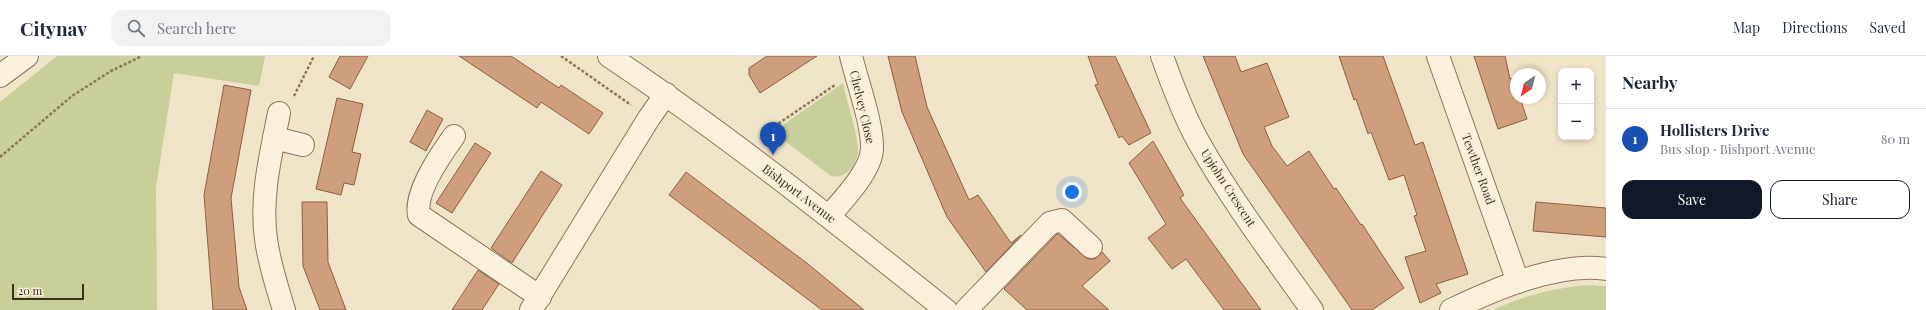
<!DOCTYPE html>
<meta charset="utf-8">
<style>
:root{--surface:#fff;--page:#f2f2f3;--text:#1f2937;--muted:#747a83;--line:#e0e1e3;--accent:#111827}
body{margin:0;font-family:"Playfair Display",serif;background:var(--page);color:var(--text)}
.controls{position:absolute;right:12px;top:12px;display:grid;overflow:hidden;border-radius:8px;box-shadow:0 2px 6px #0003}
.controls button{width:36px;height:36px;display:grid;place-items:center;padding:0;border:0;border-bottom:1px solid var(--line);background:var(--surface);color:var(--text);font:20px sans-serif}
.compass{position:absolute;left:1510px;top:12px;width:36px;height:36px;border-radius:50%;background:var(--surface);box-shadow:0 2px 6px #0003;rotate:215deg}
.scale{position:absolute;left:12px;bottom:10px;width:72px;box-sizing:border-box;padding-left:4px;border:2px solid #3d2e20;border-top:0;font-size:11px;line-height:14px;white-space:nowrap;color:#3d2e20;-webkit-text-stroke:3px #f7eed8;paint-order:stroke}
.you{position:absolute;left:1072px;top:136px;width:14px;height:14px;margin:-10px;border:3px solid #fff;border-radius:50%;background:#1a73e8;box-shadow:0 0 0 6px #1a73e833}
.badge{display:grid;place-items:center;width:26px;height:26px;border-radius:50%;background:var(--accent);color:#fff;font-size:13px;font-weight:700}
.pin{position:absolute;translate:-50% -33px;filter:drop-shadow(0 1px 2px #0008)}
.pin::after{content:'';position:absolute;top:21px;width:14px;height:12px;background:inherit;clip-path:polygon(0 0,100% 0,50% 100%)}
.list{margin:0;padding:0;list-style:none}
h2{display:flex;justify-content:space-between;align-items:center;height:52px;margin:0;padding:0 16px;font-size:17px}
h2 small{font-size:13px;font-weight:400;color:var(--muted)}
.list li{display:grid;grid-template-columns:26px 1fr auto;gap:12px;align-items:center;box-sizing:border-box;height:60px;padding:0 16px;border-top:1px solid var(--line)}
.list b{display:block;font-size:15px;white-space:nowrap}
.list p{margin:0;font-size:13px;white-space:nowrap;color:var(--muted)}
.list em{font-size:13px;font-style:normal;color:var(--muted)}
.actions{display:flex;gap:8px;padding:12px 16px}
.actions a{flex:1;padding:9px 0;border:1px solid var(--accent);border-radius:12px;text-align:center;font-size:14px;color:var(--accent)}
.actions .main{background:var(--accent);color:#fff}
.icon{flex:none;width:22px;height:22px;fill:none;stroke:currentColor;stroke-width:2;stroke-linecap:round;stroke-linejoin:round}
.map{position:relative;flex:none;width:1606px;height:254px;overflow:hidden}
header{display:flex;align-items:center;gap:24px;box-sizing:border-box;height:56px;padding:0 20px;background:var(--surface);border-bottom:1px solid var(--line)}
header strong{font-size:19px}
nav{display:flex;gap:22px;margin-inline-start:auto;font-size:14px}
.search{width:280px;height:36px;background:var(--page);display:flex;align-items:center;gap:10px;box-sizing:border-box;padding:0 14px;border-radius:12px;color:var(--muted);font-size:15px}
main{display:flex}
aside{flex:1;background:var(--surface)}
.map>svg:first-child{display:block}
.green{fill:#c9cf9b}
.building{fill:#cf9f7d;stroke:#8d5f41}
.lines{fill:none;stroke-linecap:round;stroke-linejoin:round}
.minor-casing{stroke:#8d765c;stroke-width:24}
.path{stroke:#8d765c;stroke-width:2.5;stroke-dasharray:3 2;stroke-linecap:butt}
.minor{stroke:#faf1dc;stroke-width:22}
.labels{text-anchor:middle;stroke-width:3;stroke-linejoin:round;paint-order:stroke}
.street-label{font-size:12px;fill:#3d2e20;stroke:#f7eed8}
</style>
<header>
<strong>Citynav</strong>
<div class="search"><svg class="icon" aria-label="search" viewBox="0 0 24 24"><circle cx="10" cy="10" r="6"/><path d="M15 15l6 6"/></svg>Search here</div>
<nav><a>Map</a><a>Directions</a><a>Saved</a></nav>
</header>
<main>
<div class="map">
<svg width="1606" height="254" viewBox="0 0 1606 254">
<rect width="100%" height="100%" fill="#f0e4c8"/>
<g class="green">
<path d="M57,0h208l-6,30 -85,-13 -18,114 1,123h-157v-208z"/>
<path d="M843,27c4,19 13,46 15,64 1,16 -11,33 -27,29l-58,-44z"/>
<path d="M1589,229l17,1v24h-113c31,-15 62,-22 96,-25z"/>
</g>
<g class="building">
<path d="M340,0h28l-18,33 -21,-12z"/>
<path d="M459,0h52l48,32 2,-3 42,28 -14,21 -48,-32 -4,6z"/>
<path d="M767,0h50l-57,37 -11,-18v-7z"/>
<path d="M888,0h27l12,51 42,93 9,-5 33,48 10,-8 -35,37 -39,-55 -45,-105z"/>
<path d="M1088,0h27l36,77 -22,12 -7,-9 -3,2 -24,-53 3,-1z"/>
<path d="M1203,0h32l6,16 26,-9 22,54 -25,10 8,19 15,20 22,-15 25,38 2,-1 25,37 1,-1 42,64 -32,22h-20l-109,-156z"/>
<path d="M1339,0h44l32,89 8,-3 45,132 -32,10 5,9 -21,10 -15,-46 21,-6 -12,-35 3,-1 -13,-40 -15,5 -18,-48 -3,2 -12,-35 -2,1z"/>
<path d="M1474,0h31l5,23 3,-1 3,9v11h4l7,21 -29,10z"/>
<path d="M224,29l27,5 -20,108 8,89 8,23h-34l-9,-115z"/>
<path d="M337,42l26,6 -11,48 9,2 -7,31 -10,-2 -3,12 -25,-6z"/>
<path d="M427,54l16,9 -17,32 -16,-9z"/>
<path d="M1153,85l31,54 -4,3 81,112h-37l-38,-51 -14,10 -24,-31 18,-14 -37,-61z"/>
<path d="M475,87l16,10 -39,60 -16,-10z"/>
<path d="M541,115l21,14 -50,78 -21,-15z"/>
<path d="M686,116l122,92 56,46h-42l-153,-115z"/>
<path d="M302,146h25l1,60 18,48h-26l-17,-44z"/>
<path d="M1536,146l70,6v29l-73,-6z"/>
<path d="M1057,178h1l30,25h7l7,-7 8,9 -28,25 27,24h-82l-23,-21z"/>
<path d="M478,214l21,14 -17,26h-30z"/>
</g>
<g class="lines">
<defs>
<g id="minor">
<path d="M609,0c117,78 227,166 337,254"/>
<path d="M1162,0c10,28 21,58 36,85 33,59 75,114 114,169"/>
<path d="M1438,0l80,226"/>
<path d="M0,20l27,-20"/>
<path d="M279,57c-8,41 -19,84 -13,126 3,24 11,48 18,71"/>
<path d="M454,80c-13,18 -40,57 -35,79l121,82"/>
<path d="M274,82l29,7"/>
<path d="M829,160c14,-16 42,-45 43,-67 1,-24 -15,-68 -21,-93"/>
<path d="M531,254l118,-192 17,-24"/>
<path d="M966,254l84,-87 12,-3 29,27"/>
<path d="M1451,254c42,-20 108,-49 155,-41"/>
</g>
</defs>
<use href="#minor" class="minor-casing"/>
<g class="path">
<path d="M561,0l70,49"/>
<path d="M294,40l20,-40"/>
<path d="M766,76l69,-47"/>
<path d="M0,101l72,-61 39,-25 31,-15"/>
</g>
<use href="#minor" class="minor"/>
</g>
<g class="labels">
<g class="street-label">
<text transform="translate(862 51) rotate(77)" y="4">Chelvey Close</text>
<text transform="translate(1478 113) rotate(70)" y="4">Tewther Road</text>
<text transform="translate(1228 132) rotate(57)" y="4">Upjohn Crescent</text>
<text transform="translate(799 138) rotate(37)" y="4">Bishport Avenue</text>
</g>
</g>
</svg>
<div class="controls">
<button>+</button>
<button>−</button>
</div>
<svg class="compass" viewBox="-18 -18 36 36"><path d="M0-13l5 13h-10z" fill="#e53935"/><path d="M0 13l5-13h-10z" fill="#747a83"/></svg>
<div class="scale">20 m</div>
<div class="you"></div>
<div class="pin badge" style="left:773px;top:99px;background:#1a4fb4">1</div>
</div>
<aside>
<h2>Nearby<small></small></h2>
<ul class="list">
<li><span class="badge" style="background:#1a4fb4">1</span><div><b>Hollisters Drive</b><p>Bus stop · Bishport Avenue</p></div><em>80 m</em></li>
</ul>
<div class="actions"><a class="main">Save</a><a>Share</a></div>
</aside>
</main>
